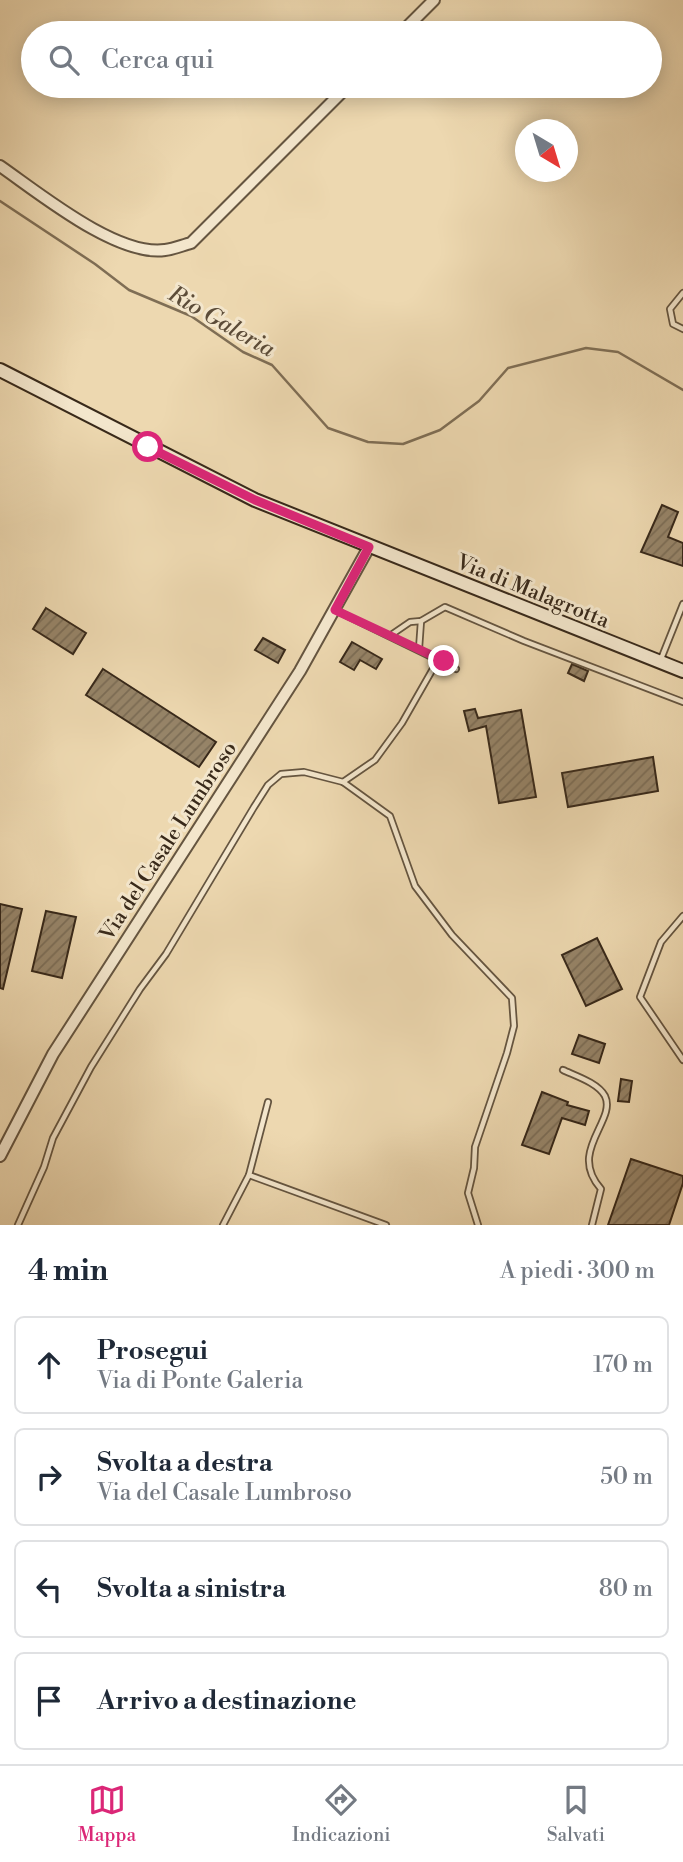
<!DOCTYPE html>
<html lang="it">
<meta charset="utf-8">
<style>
:root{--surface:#fff;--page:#f6f6f7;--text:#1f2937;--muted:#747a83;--line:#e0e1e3;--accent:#db2777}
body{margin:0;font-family:"Libre Bodoni",serif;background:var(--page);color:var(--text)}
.compass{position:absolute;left:515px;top:119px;width:63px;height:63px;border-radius:50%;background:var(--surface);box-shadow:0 4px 18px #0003;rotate:142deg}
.stop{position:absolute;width:21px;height:21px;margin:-16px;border:5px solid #db2777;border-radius:50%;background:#fff}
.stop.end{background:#db2777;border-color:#fff;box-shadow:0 2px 7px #0008}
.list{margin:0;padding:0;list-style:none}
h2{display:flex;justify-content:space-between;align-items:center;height:91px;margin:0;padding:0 28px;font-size:30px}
h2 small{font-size:23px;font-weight:400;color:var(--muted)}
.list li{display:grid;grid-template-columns:46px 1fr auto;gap:21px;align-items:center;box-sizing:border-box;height:98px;margin:0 14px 14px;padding:0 14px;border:2px solid var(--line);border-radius:10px}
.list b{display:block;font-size:26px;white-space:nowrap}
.list p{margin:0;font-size:23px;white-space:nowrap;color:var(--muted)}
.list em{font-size:23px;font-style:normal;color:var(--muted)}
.icon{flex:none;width:38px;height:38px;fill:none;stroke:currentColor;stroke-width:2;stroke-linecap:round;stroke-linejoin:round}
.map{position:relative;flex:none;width:683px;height:1225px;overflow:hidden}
.search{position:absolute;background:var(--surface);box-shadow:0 4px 18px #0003;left:21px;right:21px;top:21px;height:77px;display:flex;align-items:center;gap:18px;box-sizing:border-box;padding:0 24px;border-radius:38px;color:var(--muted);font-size:26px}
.sheet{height:539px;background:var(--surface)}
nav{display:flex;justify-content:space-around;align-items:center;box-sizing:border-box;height:98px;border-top:2px solid var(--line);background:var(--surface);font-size:19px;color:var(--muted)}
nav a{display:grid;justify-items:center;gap:4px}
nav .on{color:var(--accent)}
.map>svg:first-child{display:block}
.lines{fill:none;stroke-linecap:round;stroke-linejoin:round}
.stream{stroke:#7f6e55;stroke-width:2.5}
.building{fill:url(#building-hatch);stroke:#38291a;stroke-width:2}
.service-casing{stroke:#655540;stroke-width:8}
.tertiary-casing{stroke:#655540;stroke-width:14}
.secondary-casing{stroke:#38291a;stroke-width:16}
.service{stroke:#f3e6cc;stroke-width:4.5}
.tertiary{stroke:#f3e6cc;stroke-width:10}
.secondary{stroke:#f3e6cc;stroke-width:12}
.route{stroke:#db2777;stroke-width:9}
.labels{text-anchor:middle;stroke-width:6;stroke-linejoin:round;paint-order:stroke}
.street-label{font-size:21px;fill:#38291a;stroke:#f3e6cc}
.water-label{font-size:23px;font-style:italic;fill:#5c4c38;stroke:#f3e6cc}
</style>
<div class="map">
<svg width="683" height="1225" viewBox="0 0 683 1225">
<defs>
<pattern id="building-hatch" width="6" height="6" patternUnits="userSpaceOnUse" patternTransform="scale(1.75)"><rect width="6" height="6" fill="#968468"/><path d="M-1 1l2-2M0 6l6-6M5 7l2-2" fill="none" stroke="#7b6c55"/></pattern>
</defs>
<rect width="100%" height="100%" fill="#edd8b0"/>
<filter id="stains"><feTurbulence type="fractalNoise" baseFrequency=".00286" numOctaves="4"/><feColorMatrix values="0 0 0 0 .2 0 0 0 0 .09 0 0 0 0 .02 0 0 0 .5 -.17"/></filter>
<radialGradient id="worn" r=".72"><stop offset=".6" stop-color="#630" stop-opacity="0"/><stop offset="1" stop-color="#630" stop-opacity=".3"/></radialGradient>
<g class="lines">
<path class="stream" d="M0,201l95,63 34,26 62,26 52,36 29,13 56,63 40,14 35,2 37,-14 39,-29 29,-33 78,-20 32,4 65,38"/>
</g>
<g class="building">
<path d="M662,505l16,7 -10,25 15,6v23l-42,-14z"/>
<path d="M46,608l40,25 -13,21 -40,-25z"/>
<path d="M263,638l22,12 -7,13 -23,-13z"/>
<path d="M352,642l30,17 -6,10 -16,-9 -6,10 -14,-8z"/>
<path d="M572,664l16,7 -4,10 -16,-8z"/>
<path d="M103,669l113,73 -17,25 -113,-72z"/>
<path d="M475,709l3,9 43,-8 15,87 -37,6 -13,-77 -17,5 -5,-20z"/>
<path d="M653,757l5,34 -90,16 -6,-34z"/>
<path d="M0,904l22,5 -19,80 -3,-1z"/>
<path d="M46,911l30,6 -14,61 -30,-7z"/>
<path d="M597,938l25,51 -36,17 -24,-51z"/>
<path d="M579,1035l26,9 -6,19 -27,-9z"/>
<path d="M621,1079l11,2 -3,21 -11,-1z"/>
<path d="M542,1092l26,10 -1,3 22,6 -4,14 -23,-7 -13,36 -27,-9z"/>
<path d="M631,1159l52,17v7l-14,42h-61z"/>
</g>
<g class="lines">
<defs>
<g id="service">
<path d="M683,293l-13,16 3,15 10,5"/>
<path d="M335,610l121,59"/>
<path d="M391,635l19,-13 11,-1 24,-14 79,34 159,61"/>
<path d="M419,649l2,-28"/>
<path d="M661,659l22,-55"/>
<path d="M343,782l32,-22 27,-37 36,-63"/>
<path d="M683,916l-22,26 -21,55 43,63"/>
<path d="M563,1070c13,6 35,13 42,26 12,25 -38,55 -4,93l-9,36"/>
<path d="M249,1175l137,50"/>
<path d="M18,1225l26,-58 9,-29 38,-71 49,-78 26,-35 88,-147 14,-22 13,-11 23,-2 39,10 47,34 25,70 37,49 60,63 2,28 -7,27 -32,94 -1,21 -6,25 10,32"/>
<path d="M223,1225l26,-50 19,-73"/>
</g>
<g id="tertiary">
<path d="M401,33l33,-33"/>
<path d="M0,166c39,27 117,91 165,84 9,-1 18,-5 26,-7l157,-157"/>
<path d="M0,1156l53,-102 247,-383 69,-124"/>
</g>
<path id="secondary" d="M0,370l255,130 428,171"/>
</defs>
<use href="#service" class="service-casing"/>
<use href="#tertiary" class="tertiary-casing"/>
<use href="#secondary" class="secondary-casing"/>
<use href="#service" class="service"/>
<use href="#tertiary" class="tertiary"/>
<use href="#secondary" class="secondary"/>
</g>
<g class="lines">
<path class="route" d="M148,447l107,53 114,47 -34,63 109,51"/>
</g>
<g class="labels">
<g class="street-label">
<text transform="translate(533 591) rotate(22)" y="7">Via di Malagrotta</text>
<text transform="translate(168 841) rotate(-57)" y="7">Via del Casale Lumbroso</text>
</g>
<g class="water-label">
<text transform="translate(222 321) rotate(30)" y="8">Rio Galeria</text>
</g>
</g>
<rect width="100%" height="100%" filter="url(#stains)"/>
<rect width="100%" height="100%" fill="url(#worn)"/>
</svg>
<svg class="compass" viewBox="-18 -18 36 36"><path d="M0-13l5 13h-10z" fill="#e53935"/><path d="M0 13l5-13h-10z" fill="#747a83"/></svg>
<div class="stop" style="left:148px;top:447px"></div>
<div class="stop end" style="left:444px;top:661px"></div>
<div class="search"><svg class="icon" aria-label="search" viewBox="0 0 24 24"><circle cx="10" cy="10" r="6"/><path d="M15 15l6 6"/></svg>Cerca qui</div>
</div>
<section class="sheet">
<h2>4 min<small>A piedi · 300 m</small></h2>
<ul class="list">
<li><svg class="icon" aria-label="ahead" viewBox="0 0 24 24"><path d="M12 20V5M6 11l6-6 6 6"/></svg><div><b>Prosegui</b><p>Via di Ponte Galeria</p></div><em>170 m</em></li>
<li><svg class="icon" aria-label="right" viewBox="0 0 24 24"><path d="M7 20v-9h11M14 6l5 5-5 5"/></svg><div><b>Svolta a destra</b><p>Via del Casale Lumbroso</p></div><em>50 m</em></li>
<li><svg class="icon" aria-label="left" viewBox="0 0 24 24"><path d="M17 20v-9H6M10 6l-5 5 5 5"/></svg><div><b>Svolta a sinistra</b></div><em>80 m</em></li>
<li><svg class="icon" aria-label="arrive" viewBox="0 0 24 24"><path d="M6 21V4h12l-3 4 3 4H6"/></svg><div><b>Arrivo a destinazione</b></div></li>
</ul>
</section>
<nav>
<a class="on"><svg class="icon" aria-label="map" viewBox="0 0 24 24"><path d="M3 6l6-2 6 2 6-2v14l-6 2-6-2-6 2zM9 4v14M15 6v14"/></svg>Mappa</a>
<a><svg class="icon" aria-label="directions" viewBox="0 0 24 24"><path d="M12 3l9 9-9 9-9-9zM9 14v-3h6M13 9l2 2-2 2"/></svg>Indicazioni</a>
<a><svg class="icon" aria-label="saved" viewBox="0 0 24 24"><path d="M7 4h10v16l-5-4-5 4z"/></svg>Salvati</a>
</nav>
